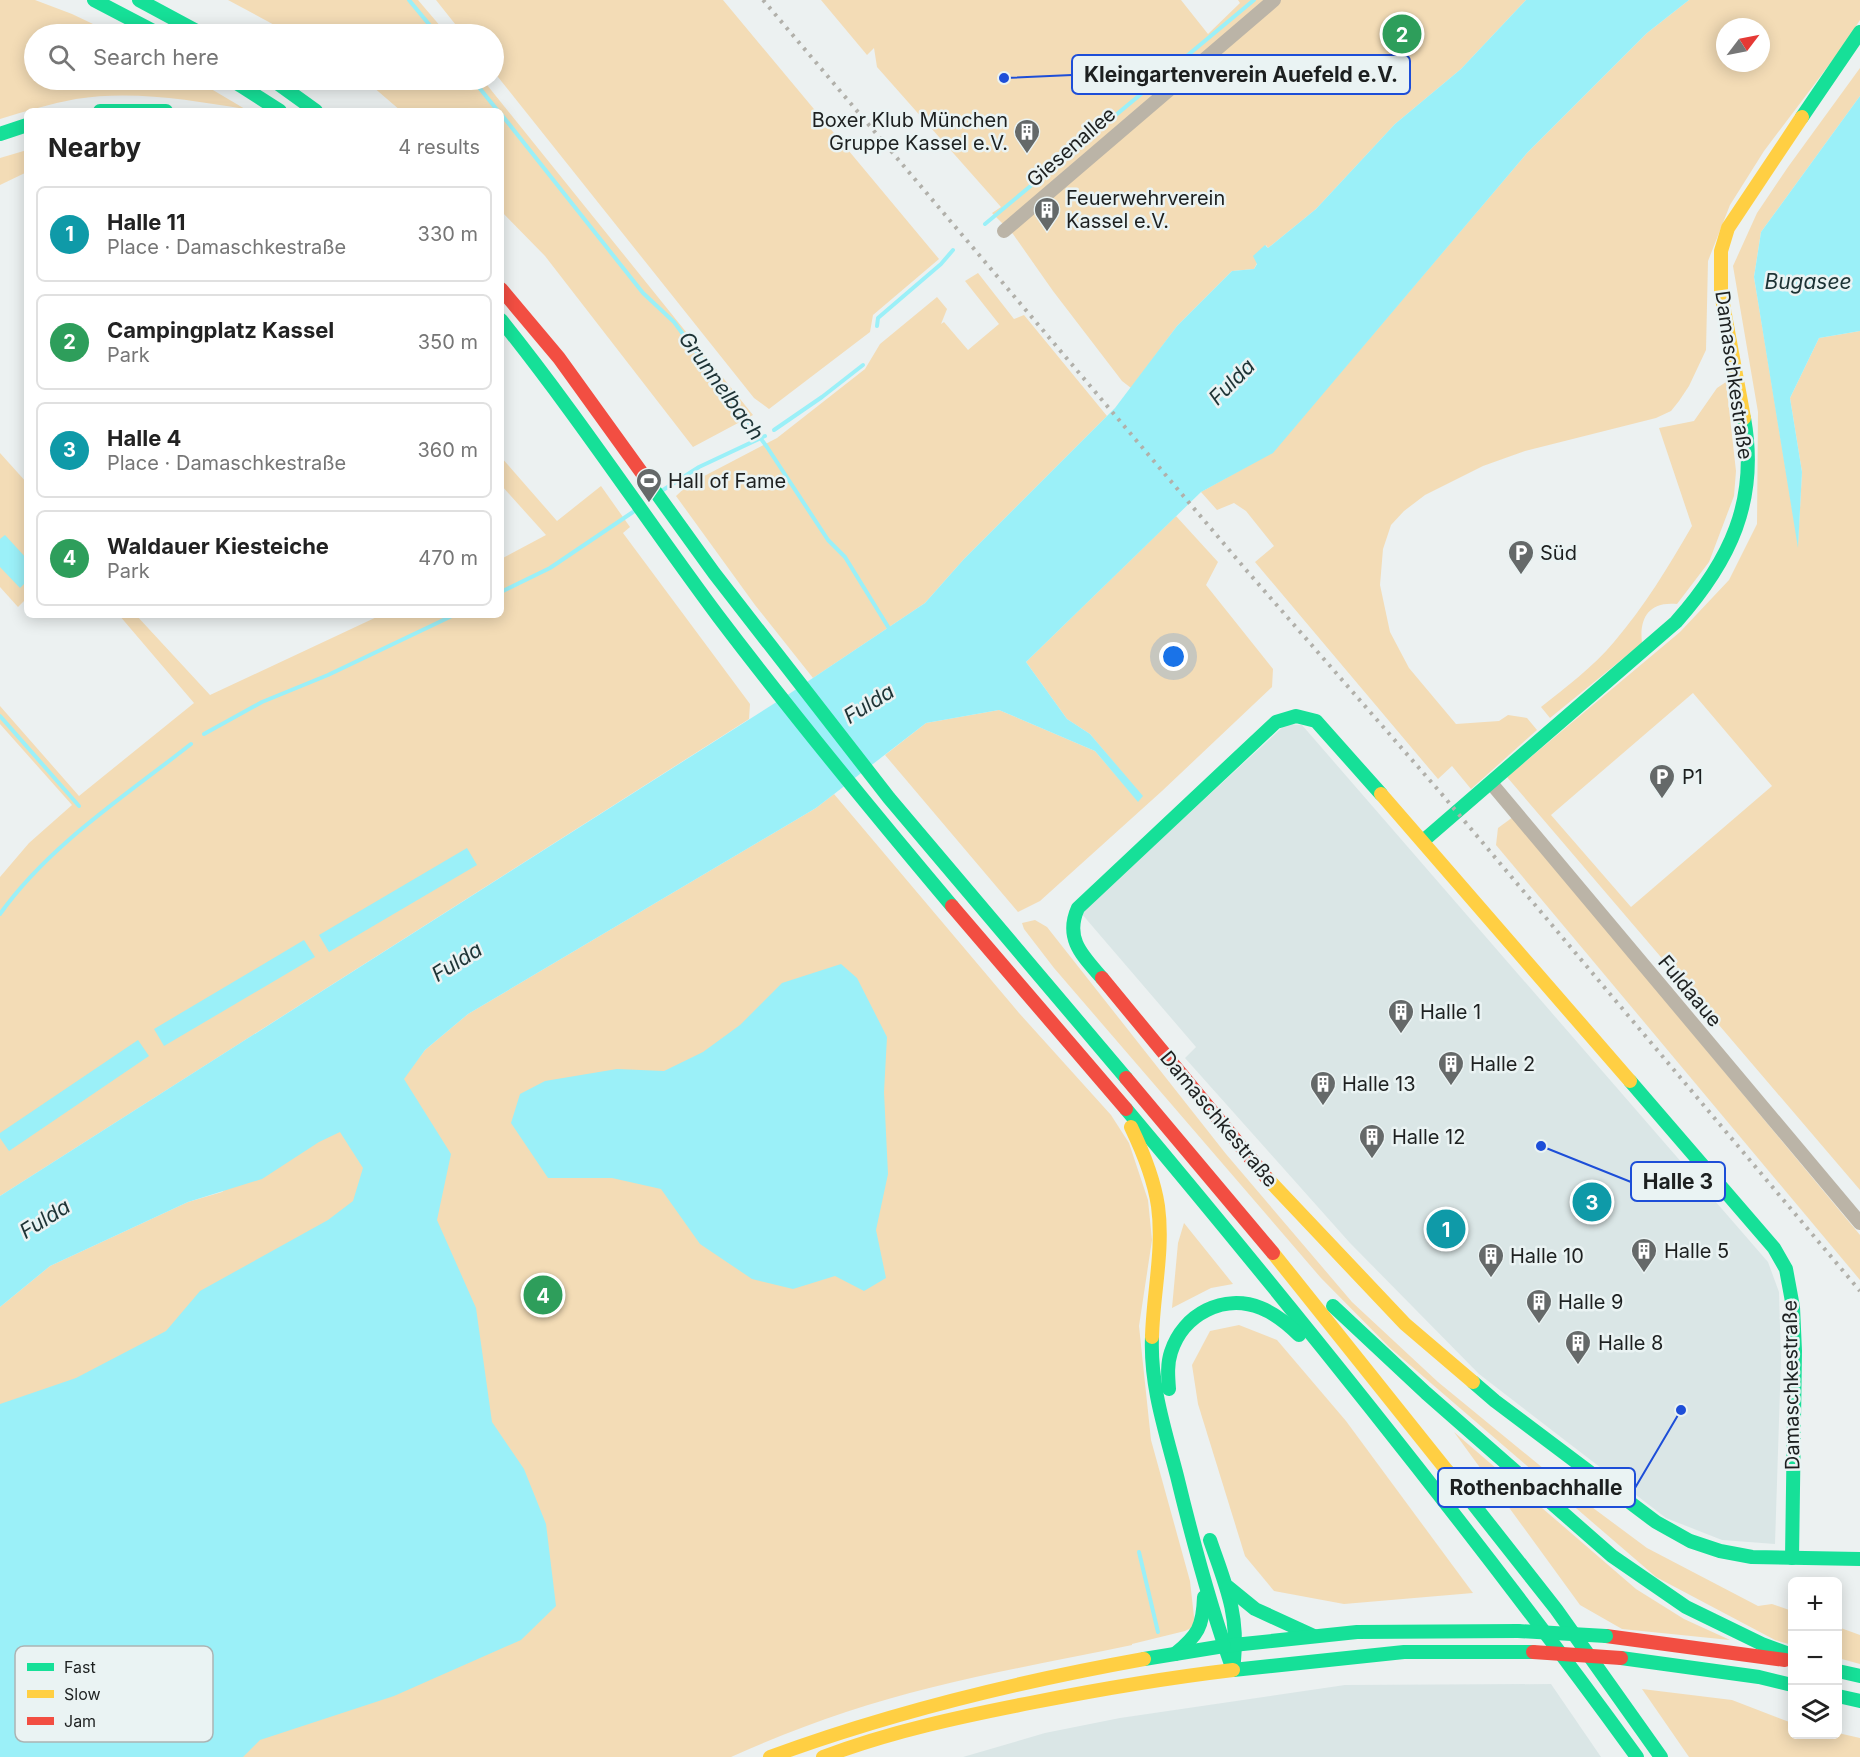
<!DOCTYPE html>
<meta charset="utf-8">
<style>
:root{--surface:#fff;--page:#f2f2f2;--text:#222;--muted:#767676;--line:#e0e0e0;--accent:#656969}
body{margin:0;font-family:Inter,sans-serif;background:var(--page);color:var(--text)}
.controls{position:absolute;right:18px;bottom:18px;display:grid;overflow:hidden;border-radius:9px;box-shadow:0 3px 15px #0003}
.controls button{width:54px;height:54px;display:grid;place-items:center;padding:0;border:0;border-bottom:2px solid var(--line);background:var(--surface);color:var(--text);font:30px sans-serif}
.compass{position:absolute;left:1716px;top:18px;width:54px;height:54px;border-radius:50%;background:var(--surface);box-shadow:0 3px 15px #0003;rotate:58deg}
.you{position:absolute;left:1174px;top:657px;width:21px;height:21px;margin:-15px;border:4px solid #fff;border-radius:50%;background:#1a73e8;box-shadow:0 0 0 9px #1a73e833}
.badge{display:grid;place-items:center;width:39px;height:39px;border-radius:50%;background:var(--accent);color:#fff;font-size:20px;font-weight:700}
.pin{position:absolute;translate:-50% -50%;border:3px solid #fff;box-shadow:0 2px 6px #0006}
.list{margin:0;padding:0;list-style:none}
h2{display:flex;justify-content:space-between;align-items:center;height:78px;margin:0;padding:0 24px;font-size:26px}
h2 small{font-size:20px;font-weight:400;color:var(--muted)}
.list li{display:grid;grid-template-columns:39px 1fr auto;gap:18px;align-items:center;box-sizing:border-box;height:96px;margin:0 12px 12px;padding:0 12px;border:2px solid var(--line);border-radius:9px}
.list b{display:block;font-size:22px;white-space:nowrap}
.list p{margin:0;font-size:20px;white-space:nowrap;color:var(--muted)}
.list em{font-size:20px;font-style:normal;color:var(--muted)}
.icon{flex:none;width:33px;height:33px;fill:none;stroke:currentColor;stroke-width:2;stroke-linecap:round;stroke-linejoin:round}
.map{position:relative;flex:none;width:1860px;height:1757px;overflow:hidden}
.search{position:absolute;background:var(--surface);box-shadow:0 3px 15px #0003;left:24px;top:24px;width:480px;height:66px;display:flex;align-items:center;gap:15px;box-sizing:border-box;padding:0 21px;border-radius:33px;color:var(--muted);font-size:22px}
.panel{position:absolute;background:var(--surface);box-shadow:0 3px 15px #0003;left:24px;top:108px;width:480px;height:510px;border-radius:9px}
.map>svg:first-child{display:block}
.built{fill:#dae6e6}
.green{fill:#f3dcb6;fill-rule:evenodd}
.water{fill:#9bf0f8}
.lines{fill:none;stroke-linecap:round;stroke-linejoin:round}
.stream{stroke:#9bf0f8;stroke-width:4}
.street{stroke:#bbb4a7;stroke-width:14}
.fast{stroke:#16e098;stroke-width:14}
.slow{stroke:#ffcf43;stroke-width:14}
.jam{stroke:#f24e42;stroke-width:14}
.rail{stroke:#b1b0aa;stroke-width:4;stroke-dasharray:3 6;stroke-linecap:butt}
.fast-bridge{stroke:#16e098;stroke-width:14}
.jam-bridge{stroke:#f24e42;stroke-width:14}
.labels{text-anchor:middle;stroke-width:5;stroke-linejoin:round;paint-order:stroke}
.poi-label{font-size:20px;fill:#1d2020;stroke:#eaf3f3;text-anchor:start}
.street-label{font-size:20px;fill:#1d2020;stroke:#eaf3f3}
.water-label{font-size:21px;font-style:italic;fill:#1d3335;stroke:#eaf3f3}
.key{fill:#eaf3f3;stroke:#acb4b4;stroke-width:1.5}
.key-label{font-size:16px;fill:#1d2020}
.leader{fill:none;stroke:#1d4ed8;stroke-width:2}
.callout-dot{fill:#1d4ed8;stroke:#eaf3f3;stroke-width:2}
.callout{fill:#eaf3f3;stroke:#1d4ed8;stroke-width:2}
.callout-label{font-size:21px;text-anchor:middle;font-weight:bold;fill:#1d2020}
</style>
<div class="map">
<svg width="1860" height="1757" viewBox="0 0 1860 1757">
<rect width="100%" height="100%" fill="#ecf1f1"/>
<g class="built">
<path d="M1286,724l16,1 466,537 11,30 2,67 -6,185 -53,-4 -56,-22 -187,-144 -129,-131 -165,-185 11,-11 -115,-134z"/>
<path d="M1551,1684l50,73h-638l82,-24 75,-15 225,-33z"/>
</g>
<g class="green">
<path d="M0,0h35l37,14 42,20h-80v46h162l49,29c-55,-9 -113,-19 -169,-10 -26,5 -51,12 -76,20z"/>
<path d="M228,0h190l29,34h-156z"/>
<path d="M436,0h287l216,259 -66,56 -3,17 -101,77 -15,-11 -260,-326v-38h-31z"/>
<path d="M821,0h360l27,34 32,-31 -2,-3h288l-65,69 -66,55 -79,85 -48,39 -2,-3 -12,24 -22,2 -55,55 -46,62 -9,-7 -69,-90 -40,-57 -21,-21 9,-6 -124,-140 -3,-19 -7,7z"/>
<path d="M1689,0h171v20l-19,29 -77,102 -34,54 -22,56 -2,89 -17,36 -10,15 -8,10 -15,7 -131,33 -42,15 -58,29 -21,16 -13,14 -8,24 -3,36 10,47 19,36 47,56 43,-3 9,-6 19,3 10,12 -66,59 -19,-23 -14,13 -183,-217 19,-16 -28,-35 -12,-8 -17,7 -16,-18 72,-40 254,-299 120,-120zM1725,27h36v36h-36z"/>
<path d="M1860,68v28l-99,136 -7,45 44,267 4,-72 -12,-74 29,-60 41,-7v859l-353,-413 173,-145 49,-52 28,-56 1,-112 -25,-146 24,-53 31,-46zM1693,693l79,93 -141,121 -80,-92z"/>
<path d="M365,80h118l270,335 -60,32 -148,-191 -44,-45v-100h-100z"/>
<path d="M27,150v22l-27,13v-27z"/>
<path d="M978,273l36,46 10,-4 83,101 -143,143 -39,44 -112,75 -58,-73 -79,-109 13,-12 88,-46 88,-69 15,-25 57,-47 10,12 -6,15 3,-2 24,28 31,-26 -34,-43z"/>
<path d="M1726,382l10,89 -2,25 -25,66 -32,42c-28,-3 -38,14 -35,39l-92,75 -9,-11c25,-20 52,-40 73,-65 30,-35 55,-76 78,-116l-33,-98 35,-7 23,-33z"/>
<path d="M0,453l27,30v115l-9,9 -18,-20z"/>
<path d="M501,457l56,64 44,-35 29,41 -7,6 127,171 -1,15 -749,477v-319l29,-34 43,-38 -72,-81v-18l79,90 115,-93 -75,-88h17l74,80 171,-80h120v-56l45,-24 -45,-50z"/>
<path d="M1176,516l42,46 -12,23 67,84 -1,18 -110,104 -122,110 -22,11 -133,-157 41,-32 73,-13 96,41 43,50 4,-5 -52,-62 -23,-15 -41,-57z"/>
<path d="M834,794l185,219 92,102 18,28 19,57 4,40 -13,86 12,114 39,141 5,45 -10,5 -53,13v1c-96,20 -193,36 -286,67 -39,13 -77,28 -115,45h-731v-450l50,-41 138,-64 34,-10 193,-129 10,-13 43,-36 348,-206z"/>
<path d="M1513,817l347,418v45l-364,-435 2,-17z"/>
<path d="M1035,920l12,7 179,227 126,148 86,80 139,114 70,52 111,58 14,-2 20,7v34l-17,-5 -119,-63 -267,-230 -68,-69 -267,-310 -30,-39 -2,-6z"/>
<path d="M1184,1223l49,61 -22,4 -39,20 6,-65z"/>
<path d="M1239,1325l38,15 69,81 127,172 -129,11 -70,-13 -29,-35 -47,-152 -6,-39 18,-34z"/>
<path d="M1454,1432l182,157 48,30 46,21 -108,-11 -42,-24z"/>
<path d="M1838,1627l22,8v29l-22,-6z"/>
<path d="M1642,1689l90,11 60,23v11l46,-1 22,5v19h-171z"/>
</g>
<g class="water">
<path d="M1526,0h163l-42,33 -120,120 -254,300 -72,39 -175,170 41,57 23,15 53,62 -5,6 -43,-51 -96,-41 -73,13 -110,85 -348,206 -43,36 -21,29 47,75 -14,66 39,88 16,114 32,47 22,55 10,82 -35,34 -127,56 -134,44 -17,17h-243v-353l76,-26 90,-47 34,-40 128,-71 25,-19 10,-33 -23,-36 -21,10 -57,37 -74,23 -138,64 -50,41v-111l789,-502 136,-91 39,-44 151,-151 62,-82 55,-55 22,-2 3,-5 -4,-8 12,-11 3,3 48,-39 79,-85 66,-55z"/>
<path d="M1860,96v235l-41,7 -29,60 12,74 -4,76 -44,-271 7,-45z"/>
<path d="M5,535l22,24v22l-7,7 -20,-21v-28z"/>
<path d="M467,848l10,17 -148,87 -10,-17z"/>
<path d="M304,940l11,17 -151,89 -10,-17z"/>
<path d="M841,964l16,14 30,59 -3,55 4,82 -12,56 10,48 -22,13 -29,-15 -42,13 -41,-10 -52,-35 -39,-55 -49,-11h-64l-37,-55 9,-29 25,-13 72,-12 47,2 39,-19 37,-27 42,-42z"/>
<path d="M138,1040l11,16 -140,95 -9,-13v-5z"/>
</g>
<g class="lines">
<g class="stream">
<path d="M409,0l28,34"/>
<path d="M473,80l25,31"/>
<path d="M501,114l142,179 31,29 93,125 61,93 17,17 45,73"/>
<path d="M985,224l269,-224"/>
<path d="M877,326l1,-8 63,-54 12,-14"/>
<path d="M774,430l48,-33 41,-32"/>
<path d="M663,490l36,-23 66,-31"/>
<path d="M501,592l49,-24 83,-56"/>
<path d="M0,716l79,90"/>
<path d="M204,734l58,-32 66,-27 126,-60"/>
<path d="M0,914c49,-69 125,-118 191,-170"/>
<path d="M1139,1552l19,80"/>
</g>
<g class="street">
<path d="M1004,231l270,-231"/>
<path d="M1491,783l369,440"/>
</g>
<g class="fast">
<path d="M94,0l65,34"/>
<path d="M139,0l63,34"/>
<path d="M232,80l48,31"/>
<path d="M273,80l43,31"/>
<path d="M100,111h66"/>
<path d="M1802,117l58,-85"/>
<path d="M0,134l27,-9"/>
<path d="M501,320c77,96 144,198 217,296 75,99 154,195 234,290"/>
<path d="M652,487l62,86 175,225 237,280"/>
<path d="M1423,841l253,-219c54,-61 83,-121 68,-204"/>
<path d="M1102,978c-19,-22 -38,-39 -24,-70l198,-186 20,-6 20,5 65,73"/>
<path d="M1630,1081l144,167 12,21 7,38 2,44 -3,207"/>
<path d="M1126,1109c177,211 349,425 511,648"/>
<path d="M1333,1306l93,87 186,163 74,51 76,37 30,11"/>
<path d="M1152,1337c-2,48 13,93 25,139 16,66 33,130 56,194"/>
<path d="M1473,1382l22,19 161,121 34,19 30,10 32,6 108,2"/>
<path d="M1169,1389c-1,-13 -2,-25 2,-37 12,-38 53,-59 90,-44 15,6 27,16 38,27"/>
<path d="M1448,1472l108,137 105,148"/>
<path d="M1210,1540c15,44 29,73 24,121"/>
<path d="M1228,1587l27,22 59,27"/>
<path d="M1224,1646l133,-14 161,-1"/>
<path d="M1175,1654c23,-19 28,-27 29,-57"/>
<path d="M1621,1658l138,19 33,8"/>
<path d="M1144,1659l80,-13"/>
<path d="M1233,1670l171,-18h129"/>
<path d="M1838,1671l22,5"/>
<path d="M1838,1696l22,5"/>
</g>
<g class="slow">
<path d="M1744,418l-23,-125v-42l7,-23 74,-111"/>
<path d="M1381,794l249,287"/>
<path d="M1131,1127c12,25 23,52 27,79 6,44 -5,88 -6,131"/>
<path d="M1266,1177l139,147 68,58"/>
<path d="M1273,1253l175,219"/>
<path d="M770,1757c122,-45 246,-75 374,-98"/>
<path d="M823,1757c69,-26 140,-41 212,-55 66,-13 131,-24 198,-32"/>
</g>
<g class="jam">
<path d="M501,289l58,69 93,129"/>
<path d="M952,906l174,203"/>
<path d="M1102,978l164,199"/>
<path d="M1126,1078l147,175"/>
<path d="M1606,1636l179,24"/>
</g>
<path class="rail" d="M763,0l484,571 193,221 420,499"/>
<path class="fast-bridge" d="M1518,1631l88,5"/>
<path class="jam-bridge" d="M1533,1652l88,6"/>
</g>
<defs>
<symbol id="building-pin" viewBox="-11 -11 22 30"><path d="M0 17L-7.5 6A9.5 9.5 0 1 1 7.5 6Z" fill="#656969" stroke="#eaf3f3"/><path d="M-4-6H4V6H1V3H-1V6H-4ZM-2.5-4.3h1.7v1.8h-1.7ZM.8-4.3h1.7v1.8H.8ZM-2.5-1h1.7V.8h-1.7ZM.8-1h1.7V.8H.8Z" fill="#fff"/></symbol>
<symbol id="stadium-pin" viewBox="-11 -11 22 30"><path d="M0 17L-7.5 6A9.5 9.5 0 1 1 7.5 6Z" fill="#656969" stroke="#eaf3f3"/><path d="M0-5a6.5 5 0 1 0 0 10a6.5 5 0 1 0 0-10ZM-3.5-1.8h7v3.6h-7Z" fill="#fff"/></symbol>
<symbol id="parking-pin" viewBox="-11 -11 22 30"><path d="M0 17L-7.5 6A9.5 9.5 0 1 1 7.5 6Z" fill="#656969" stroke="#eaf3f3"/><path d="M-3.5-5.5H1a3.5 3.5 0 0 1 0 7H-1V5.5H-3.5ZM-1-3.4V-.6H.8a1.4 1.4 0 0 0 0-2.8Z" fill="#fff"/></symbol>
</defs>
<g fill-rule="evenodd">
<use href="#building-pin" x="1012" y="117" width="30" height="40"/>
<use href="#building-pin" x="1032" y="195" width="30" height="40"/>
<use href="#stadium-pin" x="634" y="466" width="30" height="40"/>
<use href="#parking-pin" x="1506" y="538" width="30" height="40"/>
<use href="#parking-pin" x="1647" y="762" width="30" height="40"/>
<use href="#building-pin" x="1386" y="997" width="30" height="40"/>
<use href="#building-pin" x="1436" y="1049" width="30" height="40"/>
<use href="#building-pin" x="1308" y="1069" width="30" height="40"/>
<use href="#building-pin" x="1357" y="1122" width="30" height="40"/>
<use href="#building-pin" x="1629" y="1236" width="30" height="40"/>
<use href="#building-pin" x="1476" y="1241" width="30" height="40"/>
<use href="#building-pin" x="1524" y="1287" width="30" height="40"/>
<use href="#building-pin" x="1563" y="1328" width="30" height="40"/>
</g>
<g class="labels">
<g class="poi-label">
<text x="1008" y="127" text-anchor="end">Boxer Klub München<tspan x="1008" dy="23">Gruppe Kassel e.V.</tspan></text>
<text x="1066" y="205">Feuerwehrverein<tspan x="1066" dy="23">Kassel e.V.</tspan></text>
<text x="668" y="488">Hall of Fame</text>
<text x="1540" y="560">Süd</text>
<text x="1682" y="784">P1</text>
<text x="1420" y="1019">Halle 1</text>
<text x="1470" y="1071">Halle 2</text>
<text x="1342" y="1091">Halle 13</text>
<text x="1392" y="1144">Halle 12</text>
<text x="1664" y="1258">Halle 5</text>
<text x="1510" y="1263">Halle 10</text>
<text x="1558" y="1309">Halle 9</text>
<text x="1598" y="1350">Halle 8</text>
</g>
<g class="street-label">
<text transform="translate(1071 147) rotate(-41)" y="7">Giesenallee</text>
<text transform="translate(1734 375) rotate(82)" y="7">Damaschkestraße</text>
<text transform="translate(1690 991) rotate(50)" y="7">Fuldaaue</text>
<text transform="translate(1219 1119) rotate(50)" y="7">Damaschkestraße</text>
<text transform="translate(1791 1385) rotate(-91)" y="7">Damaschkestraße</text>
</g>
<g class="water-label">
<text x="1808" y="289">Bugasee</text>
<text transform="translate(1232 382) rotate(-45)" y="7">Fulda</text>
<text transform="translate(721 386) rotate(54)" y="7">Grunnelbach</text>
<text transform="translate(869 704) rotate(-32)" y="7">Fulda</text>
<text transform="translate(457 962) rotate(-32)" y="7">Fulda</text>
<text transform="translate(45 1219) rotate(-32)" y="7">Fulda</text>
</g>
</g>
<rect x="15" y="1646" width="198" height="96" rx="9" class="key"/>
<rect x="27" y="1663" width="27" height="8" fill="#16e098"/>
<rect x="27" y="1690" width="27" height="8" fill="#ffcf43"/>
<rect x="27" y="1717" width="27" height="8" fill="#f24e42"/>
<g class="key-label">
<text x="64" y="1673">Fast</text>
<text x="64" y="1700">Slow</text>
<text x="64" y="1727">Jam</text>
</g>
<path class="leader" d="M1004 78L1072 75M1541 1146L1631 1182M1681 1410L1635 1488"/>
<g class="callout-dot">
<circle cx="1004" cy="78" r="6"/>
<circle cx="1541" cy="1146" r="6"/>
<circle cx="1681" cy="1410" r="6"/>
</g>
<g class="callout">
<rect x="1072" y="55" width="338" height="39" rx="6"/>
<rect x="1631" y="1162" width="94" height="39" rx="6"/>
<rect x="1438" y="1468" width="197" height="39" rx="6"/>
</g>
<g class="callout-label">
<text x="1241" y="82">Kleingartenverein Auefeld e.V.</text>
<text x="1678" y="1189">Halle 3</text>
<text x="1536" y="1495">Rothenbachhalle</text>
</g>
</svg>
<div class="controls">
<button>+</button>
<button>−</button>
<button><svg class="icon" aria-label="layers" viewBox="0 0 24 24"><path d="M12 4l9 5-9 5-9-5zM3 14l9 5 9-5"/></svg></button>
</div>
<svg class="compass" viewBox="-18 -18 36 36"><path d="M0-13l5 13h-10z" fill="#e53935"/><path d="M0 13l5-13h-10z" fill="#767676"/></svg>
<div class="you"></div>
<div class="pin badge" style="left:1446px;top:1229px;background:#0f9aa8">1</div>
<div class="pin badge" style="left:1402px;top:34px;background:#2e9e5b">2</div>
<div class="pin badge" style="left:1592px;top:1202px;background:#0f9aa8">3</div>
<div class="pin badge" style="left:543px;top:1295px;background:#2e9e5b">4</div>
<div class="search"><svg class="icon" aria-label="search" viewBox="0 0 24 24"><circle cx="10" cy="10" r="6"/><path d="M15 15l6 6"/></svg>Search here</div>
<section class="panel">
<h2>Nearby<small>4 results</small></h2>
<ul class="list">
<li><span class="badge" style="background:#0f9aa8">1</span><div><b>Halle 11</b><p>Place · Damaschkestraße</p></div><em>330 m</em></li>
<li><span class="badge" style="background:#2e9e5b">2</span><div><b>Campingplatz Kassel</b><p>Park</p></div><em>350 m</em></li>
<li><span class="badge" style="background:#0f9aa8">3</span><div><b>Halle 4</b><p>Place · Damaschkestraße</p></div><em>360 m</em></li>
<li><span class="badge" style="background:#2e9e5b">4</span><div><b>Waldauer Kiesteiche</b><p>Park</p></div><em>470 m</em></li>
</ul>
</section>
</div>
